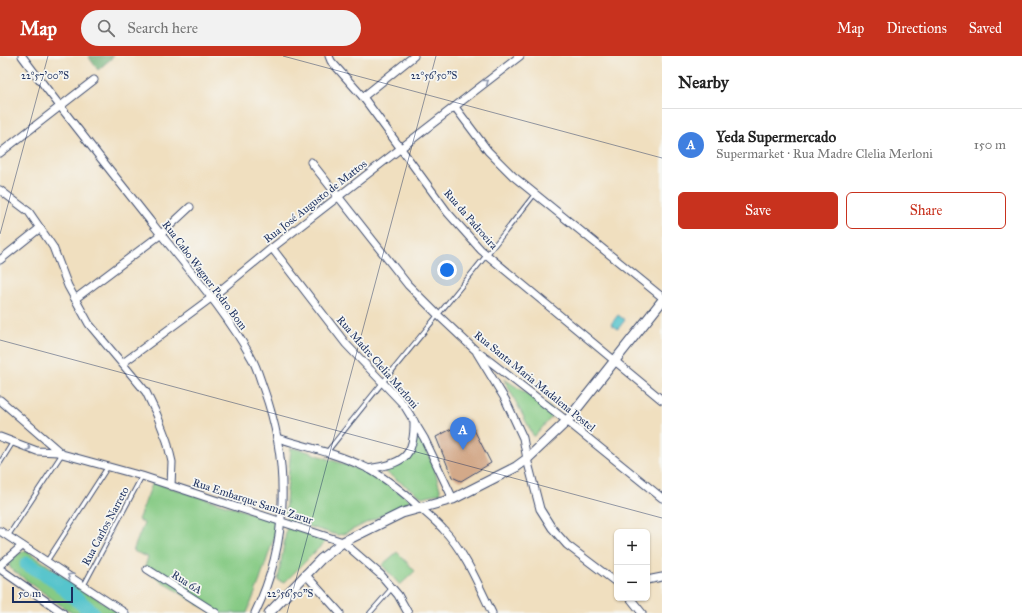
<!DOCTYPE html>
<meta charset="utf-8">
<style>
:root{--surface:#fff;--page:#f2f2f2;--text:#222;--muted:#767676;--line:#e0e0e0;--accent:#c8321e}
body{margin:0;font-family:"IM FELL Great Primer",serif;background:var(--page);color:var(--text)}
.controls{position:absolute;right:12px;bottom:12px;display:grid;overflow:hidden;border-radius:6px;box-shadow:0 1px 3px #0004}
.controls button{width:36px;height:36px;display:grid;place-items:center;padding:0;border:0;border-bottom:1px solid var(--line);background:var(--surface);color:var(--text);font:20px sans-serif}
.scale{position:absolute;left:12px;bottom:10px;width:61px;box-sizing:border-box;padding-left:4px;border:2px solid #1b2f5e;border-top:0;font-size:11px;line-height:14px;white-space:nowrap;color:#1b2f5e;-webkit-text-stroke:3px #f6f6f2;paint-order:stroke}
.you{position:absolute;left:447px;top:214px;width:14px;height:14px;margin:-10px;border:3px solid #fff;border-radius:50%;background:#1a73e8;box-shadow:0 0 0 6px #1a73e833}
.badge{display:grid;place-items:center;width:26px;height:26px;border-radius:50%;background:var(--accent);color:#fff;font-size:13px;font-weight:700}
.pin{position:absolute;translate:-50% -33px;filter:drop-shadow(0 1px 2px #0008)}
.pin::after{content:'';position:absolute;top:21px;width:14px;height:12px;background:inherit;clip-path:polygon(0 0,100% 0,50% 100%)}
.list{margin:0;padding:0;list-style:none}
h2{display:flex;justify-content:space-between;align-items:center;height:52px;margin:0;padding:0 16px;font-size:17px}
h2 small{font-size:13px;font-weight:400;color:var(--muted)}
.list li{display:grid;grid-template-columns:26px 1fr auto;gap:12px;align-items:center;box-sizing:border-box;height:72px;padding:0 16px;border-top:1px solid var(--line)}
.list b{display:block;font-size:15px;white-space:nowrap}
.list p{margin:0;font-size:13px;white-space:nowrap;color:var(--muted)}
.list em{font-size:13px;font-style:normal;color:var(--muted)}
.actions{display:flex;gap:8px;padding:12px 16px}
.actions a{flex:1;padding:9px 0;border:1px solid var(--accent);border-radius:6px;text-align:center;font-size:14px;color:var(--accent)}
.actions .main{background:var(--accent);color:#fff}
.icon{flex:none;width:22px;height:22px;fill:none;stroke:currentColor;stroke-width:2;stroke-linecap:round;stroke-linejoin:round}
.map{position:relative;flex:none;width:662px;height:557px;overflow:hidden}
header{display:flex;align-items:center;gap:24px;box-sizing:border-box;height:56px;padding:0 20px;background:var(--accent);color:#fff}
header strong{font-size:19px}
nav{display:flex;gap:22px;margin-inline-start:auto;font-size:14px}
.search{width:280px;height:36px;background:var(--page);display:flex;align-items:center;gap:10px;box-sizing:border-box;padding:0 14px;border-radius:22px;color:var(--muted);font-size:15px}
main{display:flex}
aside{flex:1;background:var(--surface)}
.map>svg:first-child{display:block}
.green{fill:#86ca84;stroke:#507c71}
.forest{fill:#6cae72;stroke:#446e68}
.water{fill:#56c4cc;stroke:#387a95}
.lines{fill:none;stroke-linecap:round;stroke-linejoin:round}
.river{stroke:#56c4cc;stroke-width:15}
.building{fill:#d3a989}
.service-casing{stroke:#3b496d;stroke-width:5.5}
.minor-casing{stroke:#3b496d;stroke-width:9}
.tertiary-casing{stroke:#3b496d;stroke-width:11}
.service{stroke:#fff;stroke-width:3.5}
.minor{stroke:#fff;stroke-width:7}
.tertiary{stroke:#fff;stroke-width:9}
.oneway{stroke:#8d97ae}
.ticks{fill:none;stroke:#1b2f5e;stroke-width:1;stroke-opacity:0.45}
.labels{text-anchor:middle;stroke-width:3.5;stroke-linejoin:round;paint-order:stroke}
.street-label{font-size:11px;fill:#1b2f5e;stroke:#f6f6f2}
.ticks-label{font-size:10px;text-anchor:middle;fill:#1b2f5e;stroke:#f6f6f2;stroke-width:3.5;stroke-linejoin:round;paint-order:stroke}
</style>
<header>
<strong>Map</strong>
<div class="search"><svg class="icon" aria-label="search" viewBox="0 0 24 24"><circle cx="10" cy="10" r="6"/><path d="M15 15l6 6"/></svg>Search here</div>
<nav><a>Map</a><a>Directions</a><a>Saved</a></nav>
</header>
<main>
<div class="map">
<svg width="662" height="557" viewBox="0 0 662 557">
<rect width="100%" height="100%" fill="#f6f6f2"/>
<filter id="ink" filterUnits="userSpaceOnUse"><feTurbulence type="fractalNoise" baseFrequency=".025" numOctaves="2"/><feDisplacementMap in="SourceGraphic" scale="8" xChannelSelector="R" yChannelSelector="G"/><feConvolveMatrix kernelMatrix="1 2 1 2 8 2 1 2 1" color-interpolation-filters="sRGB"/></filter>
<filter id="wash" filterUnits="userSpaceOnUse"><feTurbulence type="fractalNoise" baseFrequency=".012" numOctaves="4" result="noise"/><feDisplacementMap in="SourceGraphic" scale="16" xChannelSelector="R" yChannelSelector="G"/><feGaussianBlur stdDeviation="0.9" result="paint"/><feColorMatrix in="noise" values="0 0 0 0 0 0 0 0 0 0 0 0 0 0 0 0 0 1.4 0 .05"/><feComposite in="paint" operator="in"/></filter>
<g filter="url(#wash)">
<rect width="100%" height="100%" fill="#f0dfbf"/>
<g class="green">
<path d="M504,323l52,33 -22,25z"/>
<path d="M419,377l15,34 7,26 -19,4 -38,-26c26,-11 24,-14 35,-38z"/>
<path d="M291,392l12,2 66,23 41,26 -2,3 -64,32 -7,1 -50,-15 -2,-7z"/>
<path d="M153,426l126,40 -19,58 -13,33h-35l-68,-43 4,-13 -15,-6 11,-28 -6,-3z"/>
<path d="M287,470l40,14 -43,43 -6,-3z"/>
<path d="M23,495l5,1 91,61h-47l-6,-4 -55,-40 -2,-4 2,-6z"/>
<path d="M397,496l18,19 -15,14 -18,-20z"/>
</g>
<path class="forest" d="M88,0h26l-16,14z"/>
<path class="water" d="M618,259l7,5 -7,9 -7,-5z"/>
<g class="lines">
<path class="river" d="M27,508l24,13 42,36"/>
</g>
<g id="blocks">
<path class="building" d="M469,364l22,43 -30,18 -9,-4 -16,-40z"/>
</g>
</g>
<g filter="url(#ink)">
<use href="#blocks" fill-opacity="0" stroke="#3b496d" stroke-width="1"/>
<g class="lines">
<defs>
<g id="service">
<path d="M327,396c68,-87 140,-170 207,-257"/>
<path d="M0,407l13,-21"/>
<path d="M8,480l54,-82"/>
<path d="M47,505l60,-93"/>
<path d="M84,529l58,-109"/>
<path d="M370,557l22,-25"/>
</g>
<g id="minor">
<path d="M22,0c43,58 88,114 133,171 33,42 70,83 96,130 6,10 9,22 13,33 26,72 25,153 -9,223"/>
<path d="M329,0l2,5 32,36 85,116 33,37 181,150"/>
<path d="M363,41l51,-41"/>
<path d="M455,51l33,44 25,25 149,121"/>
<path d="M0,97l94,-73"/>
<path d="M311,106l97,123 31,31 35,33 93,72 95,77"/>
<path d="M0,134l29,22 24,35 15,39 21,38 57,68 11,23 10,26 5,21 -1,24"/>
<path d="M272,192l74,96 58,61 20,33 29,61"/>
<path d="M0,204l40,-32"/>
<path d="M75,243l85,-64 30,-28"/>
<path d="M477,297l28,46 18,39 4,21 13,50 12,19 15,17 50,38"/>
<path d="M123,307l88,-65 61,-50 248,-192"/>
<path d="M0,344l62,54 80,22 201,66 38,33 17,20 10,18"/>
<path d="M0,381l37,14 21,1"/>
<path d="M277,382c31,9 61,16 90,30 17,9 32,21 47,34 9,9 20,17 29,27 22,23 35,55 49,84"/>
<path d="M368,413c34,-6 47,-10 46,-48"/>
<path d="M0,475l125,82"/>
<path d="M0,509l22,-19"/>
<path d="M0,513l63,44"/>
<path d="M147,513l69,44"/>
<path d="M305,518l35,39"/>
<path d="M647,524l15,-3"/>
<path d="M630,542l12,15"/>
</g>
<path id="tertiary" d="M269,557l52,-54 22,-17 59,-29 51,-14 63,-32 11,-8 40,-38 95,-120"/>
</defs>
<use href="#service" class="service-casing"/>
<use href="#minor" class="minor-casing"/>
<use href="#tertiary" class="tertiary-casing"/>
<use href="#service" class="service"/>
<use href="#minor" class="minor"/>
<use href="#tertiary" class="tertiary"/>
</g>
<defs><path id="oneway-chevron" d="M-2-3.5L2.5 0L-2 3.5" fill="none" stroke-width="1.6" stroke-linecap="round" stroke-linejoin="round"/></defs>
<g class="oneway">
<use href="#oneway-chevron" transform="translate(486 26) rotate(-38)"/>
<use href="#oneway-chevron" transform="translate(28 392) rotate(19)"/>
<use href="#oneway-chevron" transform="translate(70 520) rotate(-149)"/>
</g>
</g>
<path class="ticks" d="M283,0l379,102M0,178l48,-178M0,284l662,178M287,557l149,-557"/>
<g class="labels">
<g class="street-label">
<text transform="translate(315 145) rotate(-38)" y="4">Rua José Augusto de Mattos</text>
<text transform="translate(471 163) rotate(49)" y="4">Rua da Padroeira</text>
<text transform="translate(205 219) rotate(53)" y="4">Rua Cabo Wagner Pedro Bom</text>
<text transform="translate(378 306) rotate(49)" y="4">Rua Madre Clelia Merloni</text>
<text transform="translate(535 325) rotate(39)" y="4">Rua Santa Maria Madalena Postel</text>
<text transform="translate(253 445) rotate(18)" y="4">Rua Embarque Samia Zarur</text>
<text transform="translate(105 470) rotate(-62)" y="4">Rua Carlos Narreto</text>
<text transform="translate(187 526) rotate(32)" y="4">Rua 6A</text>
</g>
</g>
<g class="ticks-label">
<text x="45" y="23">22°57'00"S</text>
<text x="434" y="23">22°56'50"S</text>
<text x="290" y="541">22°56'50"S</text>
</g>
</svg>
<div class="controls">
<button>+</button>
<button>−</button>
</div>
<div class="scale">50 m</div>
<div class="you"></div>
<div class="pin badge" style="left:463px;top:394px;background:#3f7fe0">A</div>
</div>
<aside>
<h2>Nearby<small></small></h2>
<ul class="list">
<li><span class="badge" style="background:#3f7fe0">A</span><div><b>Yeda Supermercado</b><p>Supermarket · Rua Madre Clelia Merloni</p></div><em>150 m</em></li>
</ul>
<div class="actions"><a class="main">Save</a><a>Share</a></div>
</aside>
</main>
